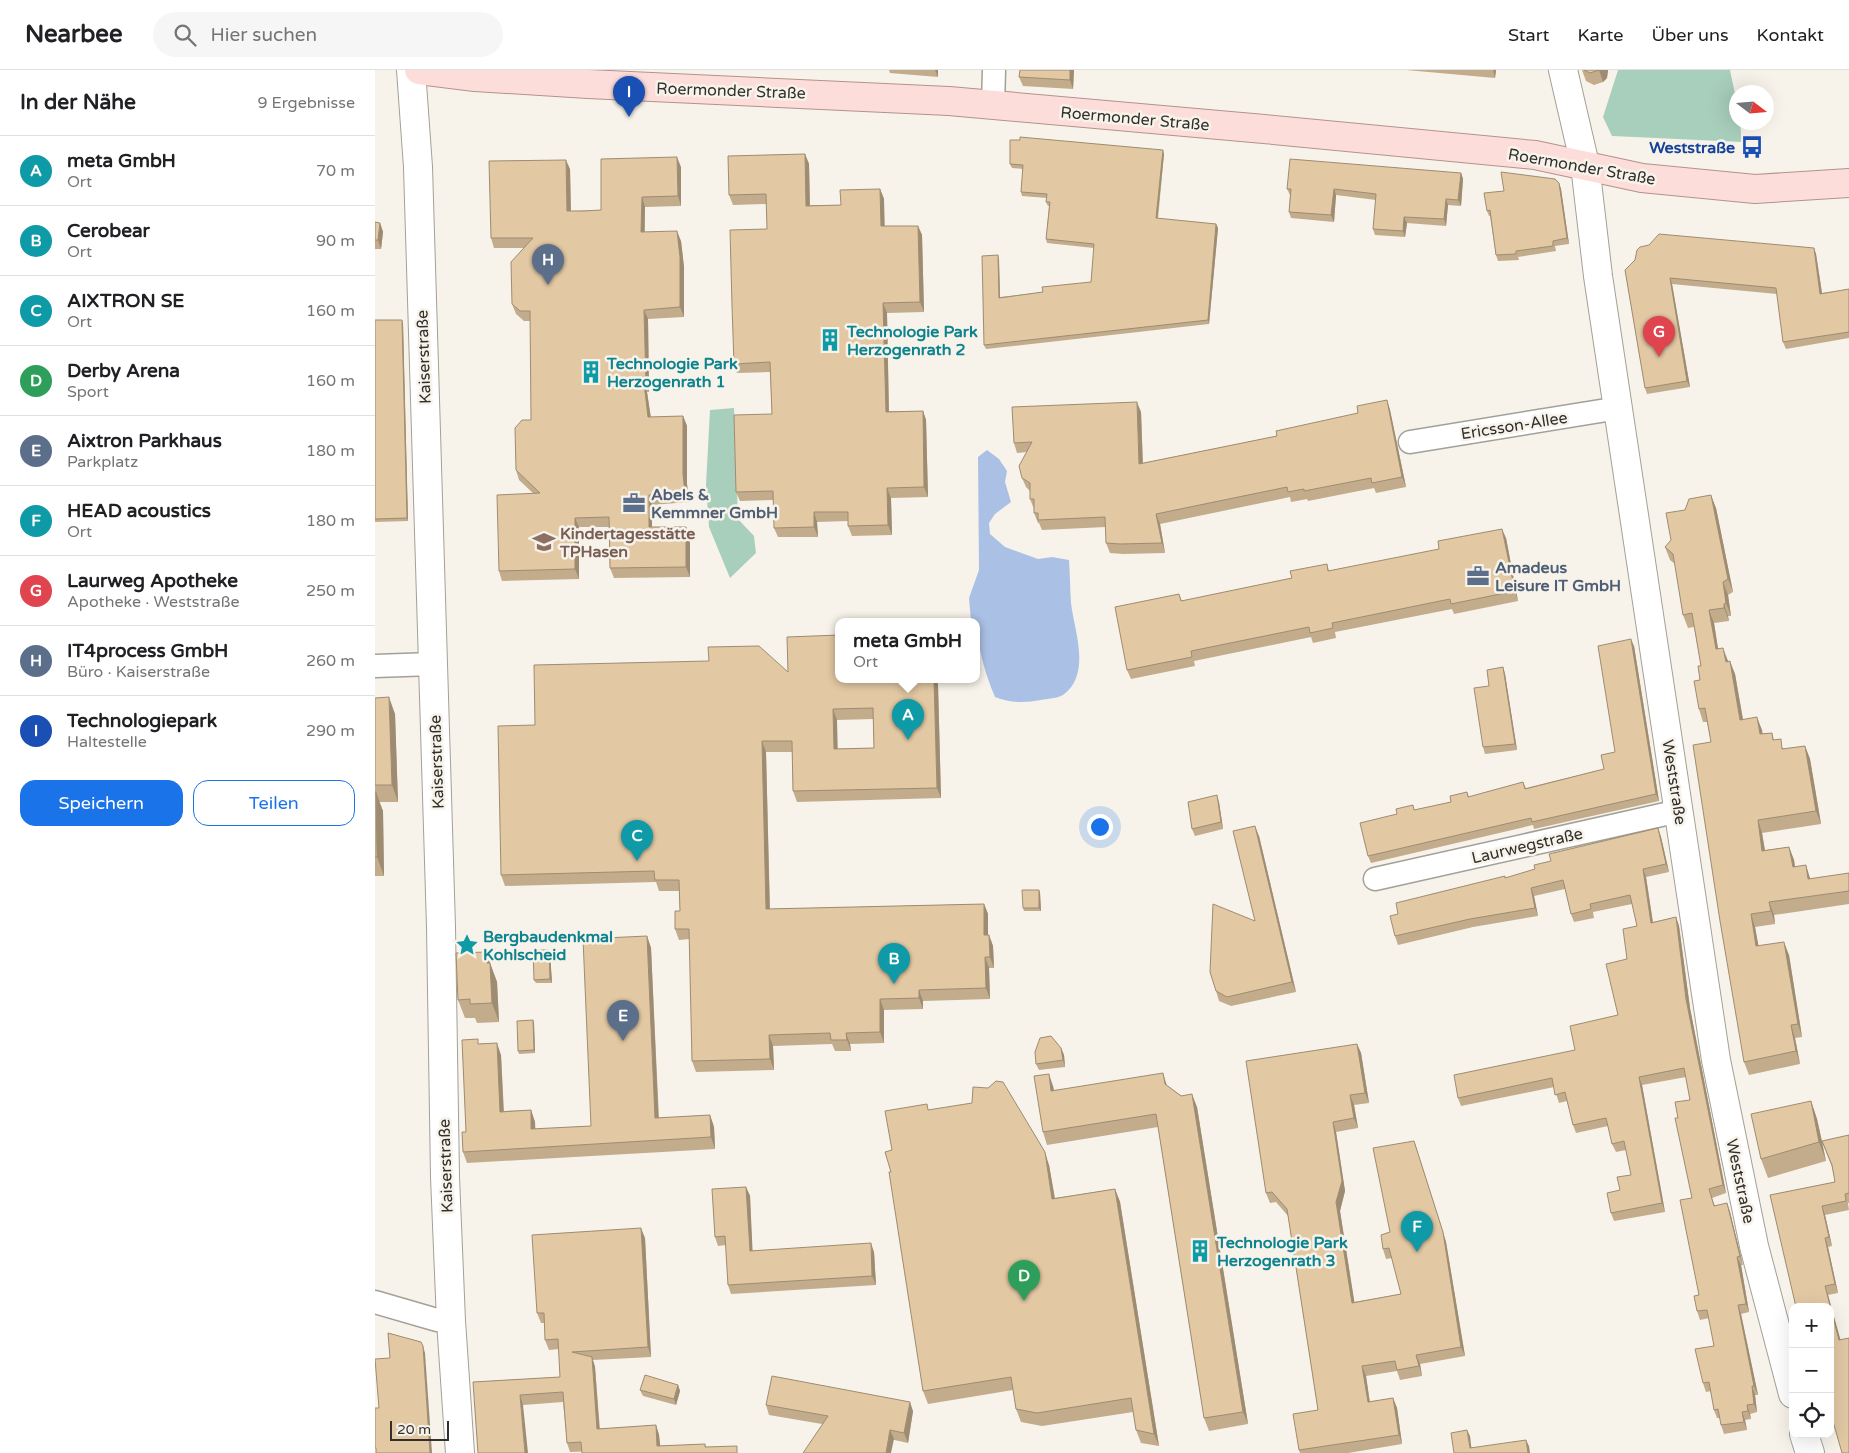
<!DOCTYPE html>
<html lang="de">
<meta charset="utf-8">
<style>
:root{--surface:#fff;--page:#f6f6f6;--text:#202124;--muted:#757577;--line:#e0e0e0;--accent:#1a73e8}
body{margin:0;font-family:"Varela Round",sans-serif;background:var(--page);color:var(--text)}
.controls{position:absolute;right:15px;bottom:15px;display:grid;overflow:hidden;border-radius:10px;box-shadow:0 5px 20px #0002}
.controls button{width:45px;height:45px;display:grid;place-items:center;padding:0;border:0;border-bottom:1px solid var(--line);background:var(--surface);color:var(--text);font:25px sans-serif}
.compass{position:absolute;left:1354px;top:15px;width:45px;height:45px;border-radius:50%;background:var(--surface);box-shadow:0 5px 20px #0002;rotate:106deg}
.scale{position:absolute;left:15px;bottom:12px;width:59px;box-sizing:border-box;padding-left:5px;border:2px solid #31302c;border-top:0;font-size:14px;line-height:18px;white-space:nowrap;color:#31302c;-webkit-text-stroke:4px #f7f3ea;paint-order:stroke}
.you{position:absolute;left:724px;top:756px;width:18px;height:18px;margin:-12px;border:4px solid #fff;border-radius:50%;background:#1a73e8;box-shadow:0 0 0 8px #1a73e833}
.badge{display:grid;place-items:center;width:32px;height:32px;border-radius:50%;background:var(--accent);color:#fff;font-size:16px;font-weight:700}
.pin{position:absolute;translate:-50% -41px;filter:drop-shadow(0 1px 2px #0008)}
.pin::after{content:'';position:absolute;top:26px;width:18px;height:15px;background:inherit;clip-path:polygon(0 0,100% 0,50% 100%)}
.popup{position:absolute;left:460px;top:548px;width:145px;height:65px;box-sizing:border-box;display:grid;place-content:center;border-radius:10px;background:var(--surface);filter:drop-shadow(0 1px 4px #0005);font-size:16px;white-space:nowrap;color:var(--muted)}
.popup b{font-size:19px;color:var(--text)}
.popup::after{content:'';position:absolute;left:50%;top:100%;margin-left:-10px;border:10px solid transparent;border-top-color:var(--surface)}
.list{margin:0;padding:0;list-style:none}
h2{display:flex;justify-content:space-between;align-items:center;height:65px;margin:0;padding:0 20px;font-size:21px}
h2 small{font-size:16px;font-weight:400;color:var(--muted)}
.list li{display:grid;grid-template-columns:32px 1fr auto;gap:15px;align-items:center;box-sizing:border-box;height:70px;padding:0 20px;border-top:1px solid var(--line)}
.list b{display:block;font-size:19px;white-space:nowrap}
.list p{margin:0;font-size:16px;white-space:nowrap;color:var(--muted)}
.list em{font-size:16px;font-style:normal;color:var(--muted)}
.actions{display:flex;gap:10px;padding:15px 20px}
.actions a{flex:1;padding:11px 0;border:1px solid var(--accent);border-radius:15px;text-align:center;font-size:18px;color:var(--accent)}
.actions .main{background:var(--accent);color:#fff}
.icon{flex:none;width:28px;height:28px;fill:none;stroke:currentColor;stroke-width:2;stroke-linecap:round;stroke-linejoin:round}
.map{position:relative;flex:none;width:1474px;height:1383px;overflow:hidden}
header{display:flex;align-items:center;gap:30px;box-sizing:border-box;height:70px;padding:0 25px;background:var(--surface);border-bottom:1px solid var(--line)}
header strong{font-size:24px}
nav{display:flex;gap:28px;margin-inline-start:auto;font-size:18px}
.search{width:350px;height:45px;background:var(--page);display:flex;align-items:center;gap:12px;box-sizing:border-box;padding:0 18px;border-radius:28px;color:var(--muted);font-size:19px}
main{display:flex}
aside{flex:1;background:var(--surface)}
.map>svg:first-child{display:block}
.green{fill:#a8cfbc}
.water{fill:#aac1e5}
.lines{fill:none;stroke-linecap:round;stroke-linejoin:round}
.minor-casing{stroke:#a3a097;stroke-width:25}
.tertiary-casing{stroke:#a3a097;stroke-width:30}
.secondary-casing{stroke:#a3a097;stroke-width:30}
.primary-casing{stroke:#b4928c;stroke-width:30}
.minor{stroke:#fff;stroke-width:22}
.tertiary{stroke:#fff;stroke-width:28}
.secondary{stroke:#fff;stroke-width:28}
.primary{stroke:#fcddd9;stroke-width:28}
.wall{fill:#c2ac8c;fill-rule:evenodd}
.shaded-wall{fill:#9e8c72}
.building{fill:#e2c8a3;stroke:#9e8c72;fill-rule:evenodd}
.labels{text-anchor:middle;stroke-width:5;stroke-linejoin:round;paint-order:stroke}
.street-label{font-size:16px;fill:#31302c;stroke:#f7f3ea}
.transit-label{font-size:16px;font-weight:bold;fill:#164399;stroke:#f7f3ea;text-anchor:end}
.culture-label{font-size:16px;font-weight:bold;fill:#0d838f;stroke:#f7f3ea;text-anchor:start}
.service-label{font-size:16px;font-weight:bold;fill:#4e5e75;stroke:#f7f3ea;text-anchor:start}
.education-label{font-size:16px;font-weight:bold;fill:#785e54;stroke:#f7f3ea;text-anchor:start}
</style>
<header>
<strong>Nearbee</strong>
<div class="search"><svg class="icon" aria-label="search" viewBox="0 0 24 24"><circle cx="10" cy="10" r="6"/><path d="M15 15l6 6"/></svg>Hier suchen</div>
<nav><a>Start</a><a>Karte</a><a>Über uns</a><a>Kontakt</a></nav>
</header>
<main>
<aside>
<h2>In der Nähe<small>9 Ergebnisse</small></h2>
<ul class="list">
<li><span class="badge" style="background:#0f9aa8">A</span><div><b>meta GmbH</b><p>Ort</p></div><em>70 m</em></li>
<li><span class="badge" style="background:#0f9aa8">B</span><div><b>Cerobear</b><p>Ort</p></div><em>90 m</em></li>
<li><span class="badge" style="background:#0f9aa8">C</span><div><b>AIXTRON SE</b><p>Ort</p></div><em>160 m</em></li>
<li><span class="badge" style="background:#2e9e5b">D</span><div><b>Derby Arena</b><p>Sport</p></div><em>160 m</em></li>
<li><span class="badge" style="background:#5c6f8a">E</span><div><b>Aixtron Parkhaus</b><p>Parkplatz</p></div><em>180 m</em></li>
<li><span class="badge" style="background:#0f9aa8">F</span><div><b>HEAD acoustics</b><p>Ort</p></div><em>180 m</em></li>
<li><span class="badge" style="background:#e0444e">G</span><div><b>Laurweg Apotheke</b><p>Apotheke · Weststraße</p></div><em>250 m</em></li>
<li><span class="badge" style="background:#5c6f8a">H</span><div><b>IT4process GmbH</b><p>Büro · Kaiserstraße</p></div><em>260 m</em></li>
<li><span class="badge" style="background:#1a4fb4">I</span><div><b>Technologiepark</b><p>Haltestelle</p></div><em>290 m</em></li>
</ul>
<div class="actions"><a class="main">Speichern</a><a>Teilen</a></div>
</aside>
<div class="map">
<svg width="1474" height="1383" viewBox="0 0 1474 1383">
<rect width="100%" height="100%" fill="#f7f3ea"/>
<g class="green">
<path d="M1243,0h112l6,29 1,23 3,1 2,19 -130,-6 -9,-19z"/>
<path d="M359,338l4,111 16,17 2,17 -26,25 -21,-51 -3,-42 4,-75z"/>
</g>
<path class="water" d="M612,380l12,9 8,12 -2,11 6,20 -16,12 -6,9 1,11 15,13 33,12 14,-2 17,3c1,14 1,29 2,43 3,27 21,71 -8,92 -5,3 -16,4 -22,5 -16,3 -31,3 -46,-3 -10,-24 -18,-50 -18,-76h-6l-2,-23 10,-28 -1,-113z"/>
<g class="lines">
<defs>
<g id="minor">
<path d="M618,35l1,-35"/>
<path d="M1035,372l209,-34"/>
<path d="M0,596l58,-2"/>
<path d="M1000,809l304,-68"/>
<path d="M0,1232l62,18 14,1"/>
</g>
<g id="tertiary">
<path d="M36,0l7,97 15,497 8,263 4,250 6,144 9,132"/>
<path d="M1188,0l22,95"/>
</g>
<g id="secondary">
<path d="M1210,95l13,111 118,784 38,186 39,148"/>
<path d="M1429,1364l6,19"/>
</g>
<path id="primary" d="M44,0l56,7 113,7 361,17 315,28 271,26 107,23 113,11 94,-6"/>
</defs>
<use href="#minor" class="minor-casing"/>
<use href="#tertiary" class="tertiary-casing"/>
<use href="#secondary" class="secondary-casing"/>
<use href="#primary" class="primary-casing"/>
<use href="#minor" class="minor"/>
<use href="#tertiary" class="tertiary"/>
<use href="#secondary" class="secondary"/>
<use href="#primary" class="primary"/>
</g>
<g class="wall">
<path d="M514,0h49v7l-48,-4z"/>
<path d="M699,0l-1,19 -50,-3 -4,-9z"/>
<path d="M1031,0h90l-1,8z"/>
<path d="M1207,0h26l-1,8 -4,4 -9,3 -8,-4z"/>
<path d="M430,84l4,10 1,41h31l39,-16 4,10v27h34l4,9 2,77 -37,1 2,98h34l3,9 2,77 -37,1 1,37 -40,1 -4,-10v-5l-31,1 1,15h-40l-4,-9v-28l-34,1 -4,-9 36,-78 -2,-42 -33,1 -3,-9 33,-135v-25l-34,1 -4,-10z"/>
<path d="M789,84l-6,65 58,5 2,4 -9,96 -223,25 -2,-4 15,-86 1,38 43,-5 48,-10 3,-34 -47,-5 -1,-4 3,-33h-1l-2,-4 1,-4 -25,-2 -1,-4 2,-23 -11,-1 -2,-4z"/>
<path d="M306,97v39l-36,1v25l36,9 3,26v50l-36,2 1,73h-2l4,25 32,-1 4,10v58l2,18 -37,3v22h34l4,10v40l-76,1 -4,-10 -1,-41h-30v52l-77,2 -3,-10 35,-77 -15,-14 -3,-10 15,-50v-99h-7l-8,-7 -4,-10 12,-56h-30l-3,-10 79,-69 1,42 30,-1z"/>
<path d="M1086,103l2,6 -2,27 -13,-1 -2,21 -39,-3 -2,14 -30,-2 -2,-6 3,-29 -40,-5 -2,27 -43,-4 -2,-6 1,-17 -3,-6z"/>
<path d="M1184,113l2,6 8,55 -14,2 1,5 -38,6 1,3 -21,1 -2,-6 -6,-39h-1l-2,-5 17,-20z"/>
<path d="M0,152l5,1 3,9 -2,17h-6z"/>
<path d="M1439,178l2,6 6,39 27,-4v49l-63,11 -3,-7 -6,-48 -105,-10 18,103 -43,7 -2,-6 -20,-118z"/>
<path d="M0,250l28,3 5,198 -33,1z"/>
<path d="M1012,330l3,10 16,77 -30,6 -2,-5 -66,13 -1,-2 -16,3 -1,-5 -130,27 5,29 -42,1 -13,-1 -4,-10v-16l-64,3 -3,-7h-1l-4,-10v-4l-4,-10v-8l-4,-4 -4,-9 5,-26 -10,1 -3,-10 127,-31 2,51 134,-27 81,-23z"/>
<path d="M1341,438l17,84 -5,3 3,21h-3l1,5 -15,2 4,25 10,13 7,13 8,45 19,11v4l10,-1 2,7 10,9 21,-3 5,13 11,65 -59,9 3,17 24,-3 5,13 1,7 15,12 39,-6v31l-75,11 1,9 -20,3 3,18 31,10 13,82 -7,1 5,26 -51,11 -5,-13 -33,-320 -4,-20h-4l-4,-13 2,-43 -7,-39 -6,1 -5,-13 -8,-51 -5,-4 -5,-13z"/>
<path d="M1131,468l12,63 -64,13 -2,-5 -117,23 1,6 -23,5 -2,-6 -117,24 1,5 -64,13 -4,-9 52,-76 3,7 110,-23 35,-14 2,7z"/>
<path d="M1259,576l25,155 -125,28 -1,-4 -162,38 -3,-7 29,-42 54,-12 16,-10 2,5 54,-15 3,6 78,-19 11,-17z"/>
<path d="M1128,597l2,7 12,76 -32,4 -2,-7 6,-61z"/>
<path d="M413,602l51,7h97l2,6 3,113 -144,4 -4,-11 -1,-39h-26l4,157 214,-5 4,10v21h1l4,11 1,22h-5l1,31 -67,2v8l-39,1v33l-34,1 1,7h-16l-3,-7 -59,2 1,24 -78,2 -4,-11 -2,-122 -11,1 -4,-11 5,-18 -1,-20h-20l-3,-9 -151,4 -4,-11 34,-150zM498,649l1,29 -37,1v-29z"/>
<path d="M0,628l20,16 3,88h-19l4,9 1,65h-9z"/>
<path d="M844,732l4,27 -28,7 -3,-7z"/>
<path d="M1283,758l3,9 8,35 -23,5 7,45 23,-5 3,9 11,82 36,185 -14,5 3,8 12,-3 3,9 13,53h-2l8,47 -8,2 17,81h-3l2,17 -7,2 1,5 -6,1 2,10 -23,4 -3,-9 -1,-7h-3l-3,-8 -3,-19 -5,1 -3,-9 11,-37 -5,-28 -9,2 -3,-9 2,-16 -7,-97 -14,-80 12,-18 -4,-23 -44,8 23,127 -51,9 -3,-8 9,-23 11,-15 -5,-25 -10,2 -4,-8 -4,-18 -32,7 -3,-8 -6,-24 -8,2 -5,-16 -93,19 -3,-8 117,-48 43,-35 9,-56 10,-33 -5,-22 -39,8 1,6 -20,4 -3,-8 -6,-25 -31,7 4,20 -65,11 -75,18 -3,-9 3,-22 108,-36 29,-9 16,-8z"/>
<path d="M884,766l37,156 -65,14 -12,-5 -3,-10 39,-70z"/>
<path d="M664,820l1,3 1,18h-17l-1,-3z"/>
<path d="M272,866l4,12 8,170 51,-3 4,12 1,22 -248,14 -4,-11 17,-109 21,12 3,56 27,-1 4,12v7l56,-3z"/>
<path d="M111,882l11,30 2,40 -22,1 -2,-5h-10l-7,-18z"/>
<path d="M175,883l2,30h-16l-2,-3z"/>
<path d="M158,950l1,3 1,30 -16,1 -1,-3z"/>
<path d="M982,974l4,9 8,50 -15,2 4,23 -22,4 9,59 -5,20 14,91 47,-8 -9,-36 -6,1 -3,-10 7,-17 24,-91 32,101 19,114 -45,8 2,12 -22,4 -3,-9 -31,5 4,26 23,-4 4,10 5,36 -54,9h-48l-1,-3 19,-40 -30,-194 -12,-14 -6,1 -4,-10z"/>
<path d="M686,978l3,7 1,12 -26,3 -3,-6z"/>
<path d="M678,1016l1,4 114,-4 29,21 51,317 -39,7 -5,-13 -46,-291 -111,18 -4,-13z"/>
<path d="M1436,1031l6,18 5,22 27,-6v68h-1l1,7 -24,5 7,31 -4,1 10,46 -10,2 12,45 -2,99 -68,-244 65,-13 -3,-15 -10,-25 4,19 -58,17 -7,-19z"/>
<path d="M554,1040l120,55 6,33 60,-9 5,13 39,244 -18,-3 -5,-13 -3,-18 -91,14 -21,-4 -5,-13 -3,-19 -85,14 -5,-13 -32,-219 1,-22z"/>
<path d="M371,1117l4,9 2,55 122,1 2,33 -145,9 -3,-9 -2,-40 -8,1 -3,-9z"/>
<path d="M270,1168l6,119 -58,3 2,7 5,62 56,-4 3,10 1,11 45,-2 1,3 -136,5 -3,-9 -4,-41 -40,3 -50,-23 87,-5 -1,-28 -10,1 -4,-10v-17h-4l-4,-10z"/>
<path d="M303,1315l2,6 -4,14 -33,-9 -3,-6z"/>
<path d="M391,1335l147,6 -5,32 -86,-19 -53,-9z"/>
</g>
<g class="shaded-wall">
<path d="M560,0h3v7z"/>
<path d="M695,0h4l-1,19 -3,-9z"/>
<path d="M1118,0h3l-1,8z"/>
<path d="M1224,0h9l-1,8 -4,4z"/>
<path d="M788,80l1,4 -7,68 -1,-4z"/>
<path d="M430,84l4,10 1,51 -4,-9z"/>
<path d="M302,87l4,10v39l-3,-10z"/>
<path d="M191,90l4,9 1,52 -4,-10z"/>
<path d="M1086,103l2,6 -2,27 -3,-6z"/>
<path d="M1184,113l2,6 8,55 -2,-6z"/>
<path d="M505,119l4,10 1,37 -4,-10z"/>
<path d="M959,119l2,6 -2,27 -3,-7z"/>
<path d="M267,127l3,10 -1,35 -3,-10z"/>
<path d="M1071,129l2,6 -2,21 -2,-7z"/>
<path d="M1029,147l3,6 -2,14 -2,-6z"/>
<path d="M5,153l3,9 -2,17 -3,-9z"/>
<path d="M841,154l2,4 -9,96 -1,-4z"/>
<path d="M543,156l4,9 2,77 -4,-10z"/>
<path d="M302,161l4,10 3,26v50l-4,-10z"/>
<path d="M1439,178l2,6 7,46 -3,-6z"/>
<path d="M623,185l1,4 1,43 -1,-4z"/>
<path d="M1295,208l2,6 18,103 -3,-6z"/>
<path d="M508,233l4,10 2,108 -3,-9z"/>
<path d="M269,240l4,9 1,73 -3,-10z"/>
<path d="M27,250l1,3 5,198 -1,-3z"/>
<path d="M269,313l3,9 5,35 -4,-10z"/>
<path d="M1012,330l3,10 16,77 -4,-10z"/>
<path d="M762,332l4,10 2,62 -4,-10z"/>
<path d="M548,341l3,9 2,77 -4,-10z"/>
<path d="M308,346l4,10v58l2,18 -4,-9 -2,-19z"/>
<path d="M512,418l4,10 1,37 -4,-10z"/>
<path d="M274,425l3,10v32l-3,-10z"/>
<path d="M1336,425l5,13 17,84 -5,-13z"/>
<path d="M439,442l3,10 1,15 -4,-10z"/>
<path d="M781,444l4,10 5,29 -3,-10z"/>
<path d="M200,448l4,9v52l-4,-10z"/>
<path d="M311,457l4,10v40l-4,-10z"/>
<path d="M1127,459l4,9 12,63 -3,-10z"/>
<path d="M1348,512l5,13 3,21 -5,-13z"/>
<path d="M1349,534l4,12 1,5 -5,-13z"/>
<path d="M1334,540l5,13 6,39 -4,-13z"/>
<path d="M1256,569l3,7 25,155 -3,-7z"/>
<path d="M1348,578l5,13 2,13 -4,-12z"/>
<path d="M1355,591l5,13 10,58 -5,-12z"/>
<path d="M1128,597l2,7 12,76 -2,-6z"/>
<path d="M559,609h2l2,6 3,113 -4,-10z"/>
<path d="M14,627l6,17 3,88 -6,-17z"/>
<path d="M458,639l4,11 1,40 -4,-11z"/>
<path d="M1382,647l5,13 3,17 -5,-13z"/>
<path d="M387,671l4,11 4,168 -4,-11z"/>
<path d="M1430,676l5,13 11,65 -5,-13z"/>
<path d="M1,722l7,19 1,65 -7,-19z"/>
<path d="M842,725l2,7 4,27 -2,-7z"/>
<path d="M1383,750l4,13 5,31 -5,-13z"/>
<path d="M880,756l4,10 37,156 -4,-10z"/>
<path d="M1283,758l3,9 8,35 -3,-8z"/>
<path d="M1414,777l5,13 3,20 -4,-13z"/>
<path d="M1431,795l4,13 2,14 -4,-13z"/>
<path d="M1268,799l3,8 8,54 -3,-8z"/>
<path d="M1156,818l3,8 4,20 -3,-8z"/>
<path d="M664,820l1,3 1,18 -2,-3z"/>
<path d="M1394,832l5,13 1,9 -4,-13z"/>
<path d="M609,834l4,10v32l-4,-11z"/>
<path d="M1376,844l4,13 6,32 -5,-13z"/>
<path d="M1301,847l3,9 11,82 36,185 -3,-8 -37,-186z"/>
<path d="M614,865l4,11 1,22 -4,-11z"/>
<path d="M272,866l4,12 8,182 -4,-12z"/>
<path d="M1409,872l5,13 13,82 -4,-13z"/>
<path d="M174,880l1,3 2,30 -2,-4z"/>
<path d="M111,882l11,30 2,40 -7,-19 -5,-40z"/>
<path d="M610,887l4,11 1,31 -4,-11z"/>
<path d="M544,920l4,11v8l-4,-11z"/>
<path d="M505,929l4,11v33l-4,-11z"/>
<path d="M158,950l1,3 1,30 -1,-3z"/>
<path d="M1416,955l4,13 5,26 -4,-13z"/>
<path d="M471,963l4,11 1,7 -4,-11z"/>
<path d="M394,965l4,11 1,24 -4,-11z"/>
<path d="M122,973l4,12 3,69 -4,-12z"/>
<path d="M982,974l4,9 8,50 -4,-10z"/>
<path d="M686,978l3,7 1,12 -2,-7z"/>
<path d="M788,1003l4,13 2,11 -4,-13z"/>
<path d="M674,1004l4,12 3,17 -5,-12z"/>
<path d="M1264,1007l3,8 23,127 -3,-9z"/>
<path d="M817,1024l5,13 51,317 -5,-12z"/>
<path d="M975,1025l4,10 4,23 -4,-10z"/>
<path d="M1436,1031l6,18 9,42 -7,-19z"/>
<path d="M156,1040l4,12 1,19 -5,-12z"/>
<path d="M335,1045l4,12 1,22 -4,-12z"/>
<path d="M958,1052l3,10 9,59 -5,20 16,101 -4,-9 -16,-101z"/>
<path d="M1039,1071l32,101 19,114 -4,-9z"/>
<path d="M670,1082l4,13 8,47 -5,-13z"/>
<path d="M371,1117l4,9 3,64 -3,-9z"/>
<path d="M740,1119l5,13 39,244 -5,-12z"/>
<path d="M1352,1133l3,9 13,53 -3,-9z"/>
<path d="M1447,1136l3,9 7,31 -3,-9z"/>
<path d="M266,1158l4,10 6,119 -3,-10z"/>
<path d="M1450,1168l3,9 10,46 -3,-9z"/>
<path d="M496,1173l3,9 2,33 -4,-9z"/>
<path d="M1362,1187l4,8 8,47 -3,-8z"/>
<path d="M1450,1216l3,9 15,54 -4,-9z"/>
<path d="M1363,1235l3,9 17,81 -4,-9z"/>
<path d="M48,1276l2,7 7,100h-2z"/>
<path d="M1041,1285l4,9 2,12 -3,-10z"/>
<path d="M217,1287l3,10 5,72 -3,-10z"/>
<path d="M987,1296l4,10 5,36 -3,-10z"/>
<path d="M303,1315l2,6 -4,14 -2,-6z"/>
<path d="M1377,1316l3,9 2,17 -3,-8z"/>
<path d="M145,1325l3,10 5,48h-3z"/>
<path d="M1018,1328l4,10 5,36 -3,-9z"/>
<path d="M535,1332l3,9 -5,32 -4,-10z"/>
<path d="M1372,1335l3,9 1,5 -3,-8z"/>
<path d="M1367,1342l3,8 2,10 -3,-8z"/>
<path d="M281,1355l3,10 2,18 -4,-7z"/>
<path d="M515,1360l4,9 -3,14h-5z"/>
<path d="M1092,1360l3,6 2,17 -2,-5z"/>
<path d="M1151,1370l3,6 1,7h-2z"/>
</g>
<g class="building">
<path d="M645,0h50v10l-51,-3z"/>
<path d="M1209,0h15l-9,3z"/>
<path d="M645,67l143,13 -7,68 60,6 -8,96 -224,25 -2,-89 16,-1 1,43 44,-6 -1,-5 49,-5 3,-38 -48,-5 4,-37h-4l1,-8 -26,-2 2,-27 -13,-1v-24h10z"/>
<path d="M430,84l1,52 35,-1 -1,-15 40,-1 1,37h37l2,76 -37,1 3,109 37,-1 1,76 -37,1 1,37 -40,1v-14h-34v15l-40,1 -1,-37 -37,1 -2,-77 38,-1 -2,-52 -36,2 -2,-58 -2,-76 37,-1 -1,-35 -37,1 -1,-39z"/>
<path d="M302,87l1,39 -36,1 -1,35 36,-1 3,26v50l-36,3 2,72 -2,1 4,34 35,-1v58l2,19 -36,2v32h37v40l-76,1 -1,-51 -34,1v51l-76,2 -2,-76 43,-2 -24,-23 -1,-42 7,-8h9l-1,-109h-10l-8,-7 -1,-42 22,-24h-42l-2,-77 77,-1 1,51h16l18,-1v-51z"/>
<path d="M915,89l171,14 -3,27 -12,-1 -2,20 -40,-2 -1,14 -30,-2 3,-35 -42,-5 -3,26 -42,-3 2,-23h-4z"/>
<path d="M1126,102l54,7 4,4 8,55 -14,3v5l-37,5v3l-20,1 -6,-45 -3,1 -3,-18 20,-2z"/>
<path d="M0,152l5,1 -2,17h-3z"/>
<path d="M1284,164l155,14 6,46 29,-5v43l-66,10 -7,-54 -106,-10 17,103 -42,7 -20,-118 10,-10 2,-10 3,-3 9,-2z"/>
<path d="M0,250h27l5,198 -32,1z"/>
<path d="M1012,330l15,77 -30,6 -1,-5 -67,13v-2l-16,3 -1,-5 -131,27 6,29 -42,1 -14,-1 -1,-26 -67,3v-7h-4v-14h-4v-16l-8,-5 -3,-12 13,-24 -18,1 -2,-36 125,-5 2,62 138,-28 -1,-5 82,-18 -1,-7z"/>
<path d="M1336,425l17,84 -5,3 3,21 -2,1v4l-15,2 7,39 7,-1 3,14 4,-1 10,59 17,-3 3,17 12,-1 1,7 8,-1 1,10 23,-3 11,65 -58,9 4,31 27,-4 4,20 13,-2 2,14 41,-6v18l-80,11 2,9 -20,3 5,32 28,-4 14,82 -7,1 5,26 -52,11 -24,-141 -27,-176 18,-3 -6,-34 -6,1 -5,-28 6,-1 -2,-14h3l-9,-53 -9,2 -10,-61 -8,-7 6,-7 -5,-27 19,-3 4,-11z"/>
<path d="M1127,459l13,62 -64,13 -1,-5 -118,24 1,5 -23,5 -1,-6 -118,24 1,6 -65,13 -12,-63 64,-13 2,7 111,-23 -2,-7 37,-7 1,7 111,-22 -1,-8z"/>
<path d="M464,565v44h95l3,109 -144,3 -1,-50h-30l4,168 218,-5v31h5l1,22h-5l1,31 -67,2v8l-39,1v33l-34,1 1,7h-16l-1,-7 -61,2 1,24 -78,2 -3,-132h-14v-18h5l-1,-31h-24l-1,-9 -153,4 -3,-149 37,-1 -1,-60 175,-4 -1,-14 51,-1 29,26 -1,-35zM498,638l1,40 -40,1 -1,-40z"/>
<path d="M1256,569l25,155 -124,28 -1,-4 -163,38 -8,-33 37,-9 -1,-5 17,-4 1,5 37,-8 -1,-6 17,-4 1,5 55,-15 2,7 79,-20 -3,-14 14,-3 -17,-106z"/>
<path d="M1128,597l12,77 -32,3 -9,-59 15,-2 -2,-16z"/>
<path d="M14,627l3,88h-17v-87z"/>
<path d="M0,722h1l1,65h-2z"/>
<path d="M842,725l4,27 -29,7 -4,-27z"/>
<path d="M880,756l37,156 -65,15 -11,-6 -6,-19 3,-68 42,17 -22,-90z"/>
<path d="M1283,758l8,36 -23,5 8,54 25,-6 10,82 37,186 -14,4 5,17 13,-3 13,53 -3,1 9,47 -8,1 16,81h-2l2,18 -7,1 1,6 -6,1 2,10 -23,3 -3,-16 -4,1 -5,-28 -6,1 -8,-34 19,-3 -7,-36 -10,1 -3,-15 5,-1 -19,-95 12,-2 -17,-80h3l-3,-16 15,-2 -6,-32 -45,9 23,126 -51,10 -4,-20 13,-3 -3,-13 14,-2 -7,-34 -12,3 -6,-26 -33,7 -8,-33 -10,3 -3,-17 -94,20 -4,-23 121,-25 -5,-24 48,-11 -12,-51 21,-5 -4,-30 14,-3 -7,-31 -40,9 1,5 -20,5 -8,-34 -32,8 4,20 -65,11 -75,17 -5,-20 8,-2 -2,-11 109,-27v2l30,-9 -1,-4 17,-4 -2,-7z"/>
<path d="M647,820h17v18h-16z"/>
<path d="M272,866l8,182 55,-3 1,22 -248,15 -1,-20h4l-4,-92 16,-1v5l19,-1 3,69 31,-2v19l60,-3 -8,-187z"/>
<path d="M158,880h16l1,29 -16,1z"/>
<path d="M111,882l1,11h3l2,40 -22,1v-5l-12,1 -2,-47z"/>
<path d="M158,950l1,30 -16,1 -1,-30z"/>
<path d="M676,966l10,12 2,12 -27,4 -1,-12 5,-14z"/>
<path d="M982,974l8,49 -15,2 4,23 -21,4 9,59 -6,21 16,101 49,-9 -12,-46 -6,1 -2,-14 9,-3 -17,-84 41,-7 29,91 18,115 -45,8 3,11 -22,4 -2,-9 -33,5 6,36 25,-4 6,37 -100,15 -6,-36 25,-4 -31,-201 -15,-17 -6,1 -20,-132z"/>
<path d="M788,1003l2,11 16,12 11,-2 51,318 -39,6 -48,-304 -113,18 -9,-56 15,-2 2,17z"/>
<path d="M621,1011l7,1 42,70 7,47 63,-10 39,245 -18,-4 -5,-32 -94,15 -21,-4 -5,-32 -88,14 -34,-219h2l-6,-20 7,-2 -7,-39 42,-7 1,6 44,-7 1,-16 15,1z"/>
<path d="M1436,1031l8,41 -58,17 -10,-45z"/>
<path d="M1474,1065v58l-4,1 1,7 -24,5 7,31 -4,1 10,46 -10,2 14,54 10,-2v115h-7l-12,-42v-104h-34l-26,-112 65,-13 -3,-17 -10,-24z"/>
<path d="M371,1117l4,64 121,-8 1,33 -144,9 -3,-49 -10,1 -3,-48z"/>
<path d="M266,1158l7,119 -76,5 20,5 5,72 59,-4 1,21 48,-2v3l32,-1v7h-155l-1,-11 -14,1 -4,-51 -43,3 5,58h-47l-5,-71 87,-5 -2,-38 -13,1 -1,-27h-7l-5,-78z"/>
<path d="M13,1263l33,9 2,4 7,107h-54v-5h-1v-40h4l-4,-49 15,-1z"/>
<path d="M270,1305l33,10 -4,14 -34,-9z"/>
<path d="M397,1306l138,26 -6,31 -14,-3 -4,23h-83l25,-37 -62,-11z"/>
<path d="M1092,1360l3,18 56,-8 2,13h-74l-3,-20z"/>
</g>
<defs>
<symbol id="bus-bare" viewBox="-9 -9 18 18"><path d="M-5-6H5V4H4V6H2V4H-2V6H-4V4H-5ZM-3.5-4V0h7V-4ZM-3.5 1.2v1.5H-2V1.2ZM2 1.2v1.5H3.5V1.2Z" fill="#1a4fb4" stroke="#f7f3ea" stroke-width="2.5" paint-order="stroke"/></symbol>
<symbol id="building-bare" viewBox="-9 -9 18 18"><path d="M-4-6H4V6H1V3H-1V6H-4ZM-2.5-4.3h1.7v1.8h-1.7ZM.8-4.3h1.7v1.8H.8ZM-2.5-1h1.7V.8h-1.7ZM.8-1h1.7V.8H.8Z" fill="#0f9aa8" stroke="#f7f3ea" stroke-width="2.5" paint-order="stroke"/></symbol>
<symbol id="office-bare" viewBox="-9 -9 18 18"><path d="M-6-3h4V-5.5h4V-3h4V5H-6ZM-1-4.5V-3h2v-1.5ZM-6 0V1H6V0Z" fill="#5c6f8a" stroke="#f7f3ea" stroke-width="2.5" paint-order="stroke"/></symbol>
<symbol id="school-bare" viewBox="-9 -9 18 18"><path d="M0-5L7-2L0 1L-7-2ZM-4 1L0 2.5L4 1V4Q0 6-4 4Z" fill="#8d6e63" stroke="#f7f3ea" stroke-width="2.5" paint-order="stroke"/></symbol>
<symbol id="sight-bare" viewBox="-9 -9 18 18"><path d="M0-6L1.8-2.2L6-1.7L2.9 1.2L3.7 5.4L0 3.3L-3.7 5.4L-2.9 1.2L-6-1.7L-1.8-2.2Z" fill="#0f9aa8" stroke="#f7f3ea" stroke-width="2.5" paint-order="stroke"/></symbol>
</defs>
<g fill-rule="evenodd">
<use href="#bus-bare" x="1361" y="61" width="32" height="32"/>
<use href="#building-bare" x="439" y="254" width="32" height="32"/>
<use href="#building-bare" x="200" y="286" width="32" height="32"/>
<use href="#office-bare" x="243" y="417" width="32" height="32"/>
<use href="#school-bare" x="153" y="456" width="32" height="32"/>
<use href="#office-bare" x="1087" y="490" width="32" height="32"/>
<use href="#sight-bare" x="76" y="859" width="32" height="32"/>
<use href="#building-bare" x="809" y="1165" width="32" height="32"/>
</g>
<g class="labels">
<g class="street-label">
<text transform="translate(356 20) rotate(2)" y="6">Roermonder Straße</text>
<text transform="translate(760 48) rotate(5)" y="6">Roermonder Straße</text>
<text transform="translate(1207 96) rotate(10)" y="6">Roermonder Straße</text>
<text transform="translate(48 287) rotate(-92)" y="6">Kaiserstraße</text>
<text transform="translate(1139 355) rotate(-9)" y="6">Ericsson-Allee</text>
<text transform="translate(61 692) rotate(-92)" y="6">Kaiserstraße</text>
<text transform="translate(1300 712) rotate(81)" y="6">Weststraße</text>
<text transform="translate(1152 775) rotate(-13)" y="6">Laurwegstraße</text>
<text transform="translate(70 1096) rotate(-92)" y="6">Kaiserstraße</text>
<text transform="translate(1366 1111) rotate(78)" y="6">Weststraße</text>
</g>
<g class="transit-label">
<text x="1360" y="83">Weststraße</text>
</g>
<g class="culture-label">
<text x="472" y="267">Technologie Park<tspan x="472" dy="18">Herzogenrath 2</tspan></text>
<text x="232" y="299">Technologie Park<tspan x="232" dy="18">Herzogenrath 1</tspan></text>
<text x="108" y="872">Bergbaudenkmal<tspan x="108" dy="18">Kohlscheid</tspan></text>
<text x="842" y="1178">Technologie Park<tspan x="842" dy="18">Herzogenrath 3</tspan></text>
</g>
<g class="service-label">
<text x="276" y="430">Abels &amp;<tspan x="276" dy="18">Kemmner GmbH</tspan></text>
<text x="1120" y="503">Amadeus<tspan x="1120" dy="18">Leisure IT GmbH</tspan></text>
</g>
<g class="education-label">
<text x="185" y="469">Kindertagesstätte<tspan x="185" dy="18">TPHasen</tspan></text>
</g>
</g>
</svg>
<div class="controls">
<button>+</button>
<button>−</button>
<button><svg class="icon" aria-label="locate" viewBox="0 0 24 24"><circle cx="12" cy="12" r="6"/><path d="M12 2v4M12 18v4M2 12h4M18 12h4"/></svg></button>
</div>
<svg class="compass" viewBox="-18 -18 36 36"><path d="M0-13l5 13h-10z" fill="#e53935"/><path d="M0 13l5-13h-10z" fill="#757577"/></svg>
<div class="scale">20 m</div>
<div class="you"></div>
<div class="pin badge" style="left:533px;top:670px;background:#0f9aa8">A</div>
<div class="popup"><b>meta GmbH</b>Ort</div>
<div class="pin badge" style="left:519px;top:914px;background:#0f9aa8">B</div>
<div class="pin badge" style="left:262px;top:791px;background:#0f9aa8">C</div>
<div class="pin badge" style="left:649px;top:1231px;background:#2e9e5b">D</div>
<div class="pin badge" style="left:248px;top:971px;background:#5c6f8a">E</div>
<div class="pin badge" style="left:1042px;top:1182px;background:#0f9aa8">F</div>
<div class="pin badge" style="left:1284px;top:287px;background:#e0444e">G</div>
<div class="pin badge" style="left:173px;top:215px;background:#5c6f8a">H</div>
<div class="pin badge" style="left:254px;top:47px;background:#1a4fb4">I</div>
</div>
</main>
